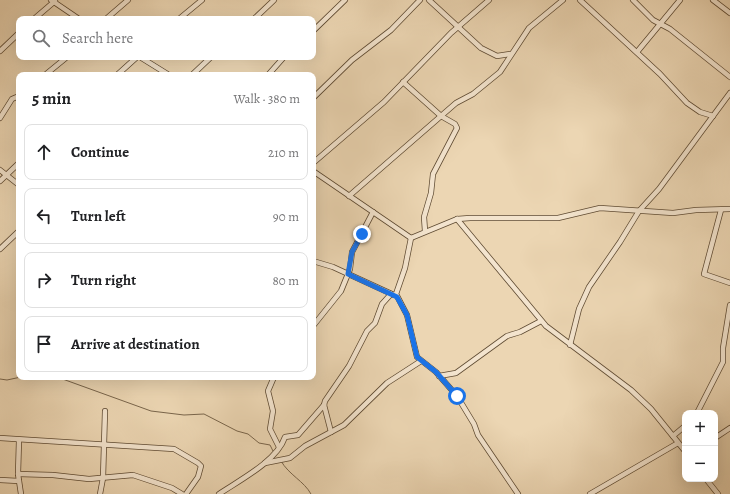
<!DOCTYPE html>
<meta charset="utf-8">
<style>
:root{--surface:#fff;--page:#f6f6f6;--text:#202124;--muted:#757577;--line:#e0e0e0}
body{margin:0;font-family:Alegreya,serif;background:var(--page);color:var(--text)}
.controls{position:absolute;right:12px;bottom:12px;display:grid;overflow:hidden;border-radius:8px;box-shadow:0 4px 16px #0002}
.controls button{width:36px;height:36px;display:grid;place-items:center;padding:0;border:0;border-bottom:1px solid var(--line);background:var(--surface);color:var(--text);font:20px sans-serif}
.stop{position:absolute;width:12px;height:12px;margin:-9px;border:3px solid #1a73e8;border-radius:50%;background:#fff}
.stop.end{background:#1a73e8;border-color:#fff;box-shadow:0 1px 4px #0008}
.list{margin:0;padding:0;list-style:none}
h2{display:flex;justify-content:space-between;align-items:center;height:52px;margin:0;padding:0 16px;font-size:17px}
h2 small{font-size:13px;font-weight:400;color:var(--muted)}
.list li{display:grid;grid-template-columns:26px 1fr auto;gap:12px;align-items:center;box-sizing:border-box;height:56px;margin:0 8px 8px;padding:0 8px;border:1px solid var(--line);border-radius:8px}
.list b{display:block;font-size:15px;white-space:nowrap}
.list em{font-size:13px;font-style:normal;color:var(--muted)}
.icon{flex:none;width:22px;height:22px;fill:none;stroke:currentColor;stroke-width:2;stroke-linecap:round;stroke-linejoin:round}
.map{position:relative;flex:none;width:730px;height:494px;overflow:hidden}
.search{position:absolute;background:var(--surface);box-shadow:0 4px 16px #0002;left:16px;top:16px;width:300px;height:44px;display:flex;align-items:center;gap:10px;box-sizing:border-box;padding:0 14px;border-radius:8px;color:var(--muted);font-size:15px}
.panel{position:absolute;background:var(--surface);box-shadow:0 4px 16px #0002;left:16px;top:72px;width:300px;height:308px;border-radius:8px}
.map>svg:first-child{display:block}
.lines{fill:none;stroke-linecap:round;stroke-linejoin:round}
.stream{stroke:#79654b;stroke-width:1}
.minor-casing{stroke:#5e4a32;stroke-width:6}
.minor{stroke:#f3e4ce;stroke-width:4.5}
.route{stroke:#1a73e8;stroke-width:5}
</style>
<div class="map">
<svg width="730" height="494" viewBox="0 0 730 494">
<rect width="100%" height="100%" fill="#ecd6b3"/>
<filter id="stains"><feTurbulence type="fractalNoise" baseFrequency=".005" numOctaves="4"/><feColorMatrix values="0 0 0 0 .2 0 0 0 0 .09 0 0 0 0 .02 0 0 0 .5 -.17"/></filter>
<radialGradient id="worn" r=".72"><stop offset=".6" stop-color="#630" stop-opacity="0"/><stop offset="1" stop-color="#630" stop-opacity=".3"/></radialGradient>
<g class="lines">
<g class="stream">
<path d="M57,377l94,34 33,4 20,-1 33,17 11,3 11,9 11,2 3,6"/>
<path d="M0,379l7,1 14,-3"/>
<path d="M281,461c8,14 23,20 30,33"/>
</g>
<defs>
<g id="minor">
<path d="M51,0l28,19"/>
<path d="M429,0l52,48 16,8 13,-2"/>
<path d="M580,0l80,74 27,29 13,9 13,4"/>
<path d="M633,0l20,20 17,9 60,48"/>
<path d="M713,0l17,13"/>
<path d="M34,19l21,-18"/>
<path d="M106,19l22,-19"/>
<path d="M179,19l23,-19"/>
<path d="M254,19l20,-19"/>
<path d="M313,31l32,-31"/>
<path d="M0,51l19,-18"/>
<path d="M637,52l43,-52"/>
<path d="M140,57l29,18"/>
<path d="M45,75l22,-18"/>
<path d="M117,75l20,-18"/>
<path d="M192,75l19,-18"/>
<path d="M268,75l16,-18"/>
<path d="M403,82l38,34 14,8 2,4 -24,46 -2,19 -7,24 1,14"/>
<path d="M313,98l39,-38 39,-30 29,-30"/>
<path d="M0,118l12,-19 7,-3"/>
<path d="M313,163l71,-61 67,-69 38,-33"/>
<path d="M0,170l19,15"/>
<path d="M313,171l98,67"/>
<path d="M0,181l19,-18"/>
<path d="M349,196l107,-93 17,-9 27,-22 29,-44 34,-28"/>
<path d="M721,210l-17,64 26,9"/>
<path d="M457,219l89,107 85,64 20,19 34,42"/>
<path d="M411,238l46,-19 13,-1h88l42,-10 73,5 23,-3 34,-1"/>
<path d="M411,238l-6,30 -9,26 11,21 10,42 19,15 21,24 17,28 4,11 40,59"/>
<path d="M0,249l19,-18"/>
<path d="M313,261l20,6 61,28"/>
<path d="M313,326l28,-35 9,-22 2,-17 21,-40"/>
<path d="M570,345l9,-36 10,-22 31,-45 19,-31 20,-22 71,-96"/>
<path d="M439,376l17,-3 51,-37 13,-4 21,-11"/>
<path d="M274,377l-6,14 5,20 -3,18 9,18"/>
<path d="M697,413l26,-51v-14l7,-43"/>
<path d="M331,432l-7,-27 1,-4 24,-35 18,-35 8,-8 7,-19 9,-10"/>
<path d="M673,436l12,-10"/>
<path d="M0,438l174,11 24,14 3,3 -3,11 -12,17"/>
<path d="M715,438l15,-10"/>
<path d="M19,440l-1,34 3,20"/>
<path d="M265,463l25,-5 15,-12 39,-21 43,-42 34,-22"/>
<path d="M18,474l35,1 36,4 44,-4 39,13 10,6"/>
<path d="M706,479l12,15"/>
<path d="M0,480l19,1"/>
<path d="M100,494l3,-16 2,-67"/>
<path d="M219,494c21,-14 58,-33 66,-57l13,-2 26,-30"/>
<path d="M590,494l88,-51"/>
</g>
</defs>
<use href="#minor" class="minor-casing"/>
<use href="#minor" class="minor"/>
</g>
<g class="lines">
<path class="route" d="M362,234l-10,18 -4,22 49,23 10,18 10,42 19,15 21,24"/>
</g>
<rect width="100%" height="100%" filter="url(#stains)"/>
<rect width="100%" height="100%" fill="url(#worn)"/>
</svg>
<div class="controls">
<button>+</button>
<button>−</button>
</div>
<div class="stop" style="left:457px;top:396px"></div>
<div class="stop end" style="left:362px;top:234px"></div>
<div class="search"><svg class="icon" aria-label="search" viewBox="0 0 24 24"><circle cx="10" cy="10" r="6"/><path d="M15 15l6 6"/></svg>Search here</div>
<section class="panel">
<h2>5 min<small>Walk · 380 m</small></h2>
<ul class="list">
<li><svg class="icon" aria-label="ahead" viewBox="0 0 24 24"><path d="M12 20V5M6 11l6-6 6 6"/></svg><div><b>Continue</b></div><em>210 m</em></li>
<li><svg class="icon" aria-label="left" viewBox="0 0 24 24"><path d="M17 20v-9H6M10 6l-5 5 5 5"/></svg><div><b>Turn left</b></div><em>90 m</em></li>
<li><svg class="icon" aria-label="right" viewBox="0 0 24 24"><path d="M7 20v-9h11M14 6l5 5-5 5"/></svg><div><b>Turn right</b></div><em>80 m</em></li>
<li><svg class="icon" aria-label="arrive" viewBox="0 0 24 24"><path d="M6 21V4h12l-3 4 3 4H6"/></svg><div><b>Arrive at destination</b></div></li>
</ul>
</section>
</div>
